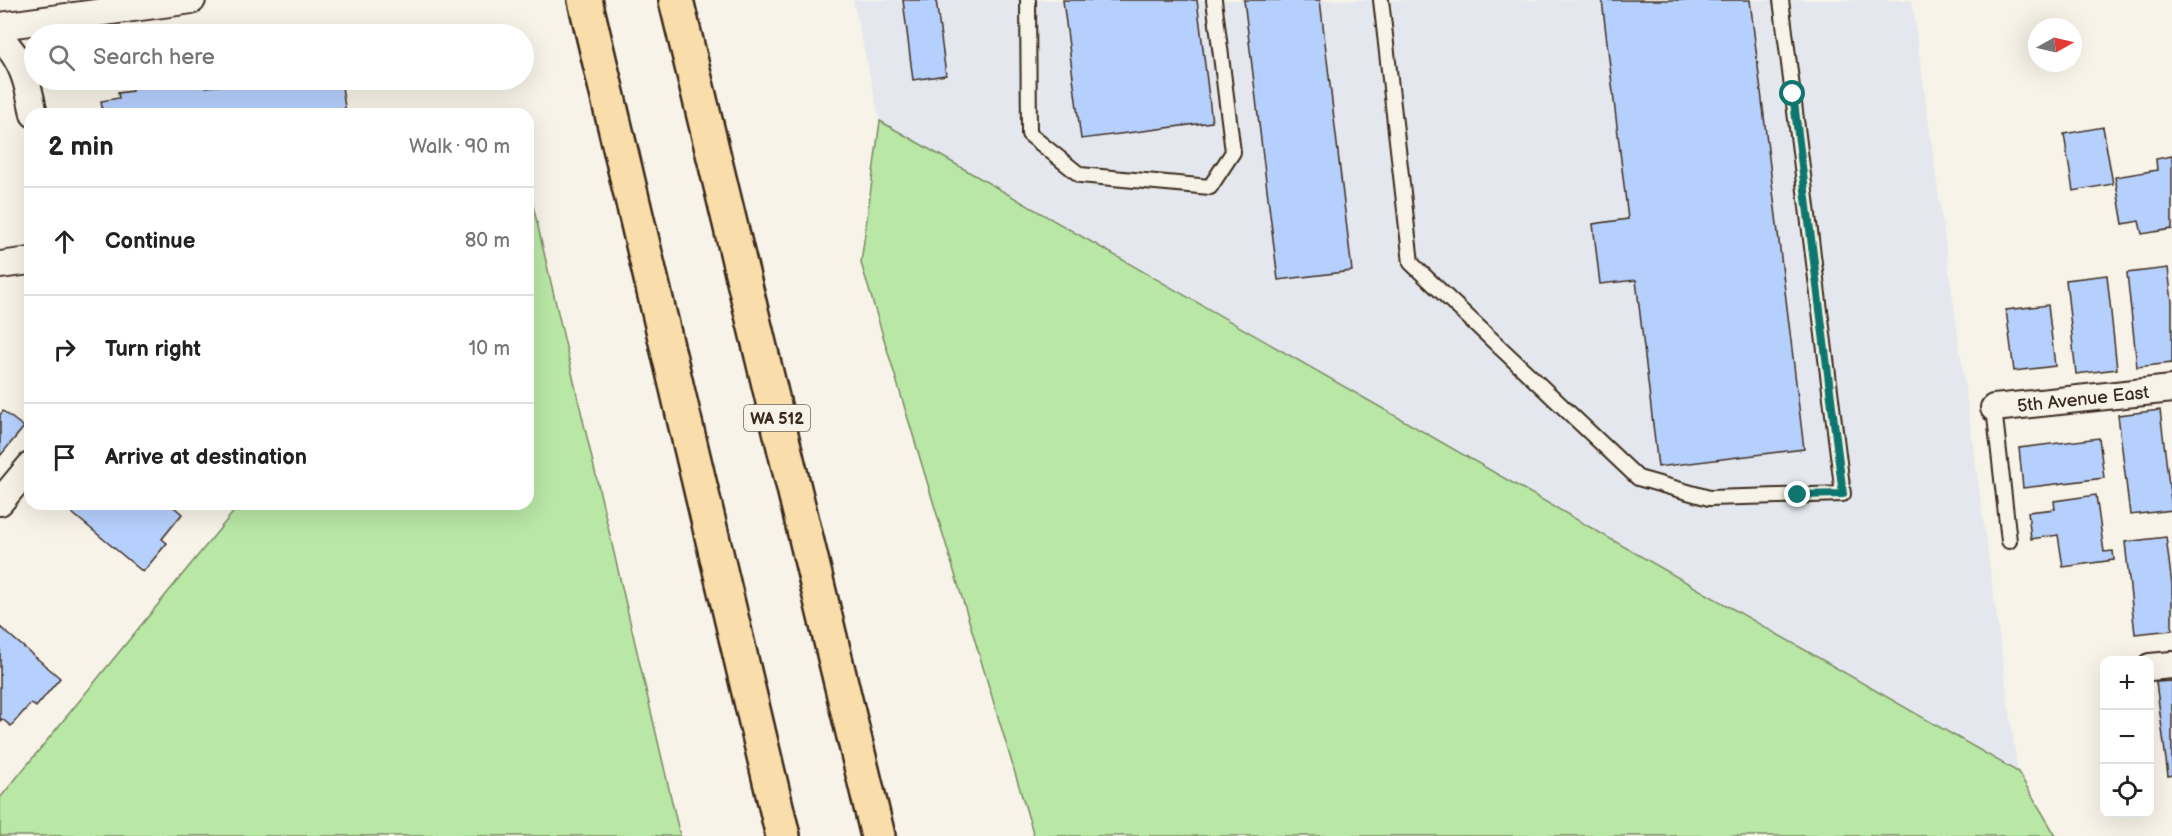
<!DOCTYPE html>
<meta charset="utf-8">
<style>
:root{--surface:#fff;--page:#f6f6f6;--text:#222;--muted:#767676;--line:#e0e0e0}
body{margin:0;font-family:"Balsamiq Sans",sans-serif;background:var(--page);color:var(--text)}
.controls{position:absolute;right:18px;bottom:18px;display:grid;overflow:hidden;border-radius:12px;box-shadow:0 6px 24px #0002}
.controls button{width:54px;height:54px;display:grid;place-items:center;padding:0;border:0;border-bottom:2px solid var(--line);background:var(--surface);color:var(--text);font:30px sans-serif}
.compass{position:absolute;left:2028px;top:18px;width:54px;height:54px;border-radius:50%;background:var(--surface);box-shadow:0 6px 24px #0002;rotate:82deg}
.stop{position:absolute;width:18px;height:18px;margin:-14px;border:4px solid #0f766e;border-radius:50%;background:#fff}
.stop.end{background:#0f766e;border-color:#fff;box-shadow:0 2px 6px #0008}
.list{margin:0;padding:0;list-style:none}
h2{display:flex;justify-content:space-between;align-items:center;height:78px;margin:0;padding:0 24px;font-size:26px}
h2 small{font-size:20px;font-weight:400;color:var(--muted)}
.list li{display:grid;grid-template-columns:39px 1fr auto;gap:18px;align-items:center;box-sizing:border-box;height:108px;padding:0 24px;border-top:2px solid var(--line)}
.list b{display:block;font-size:22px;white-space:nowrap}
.list em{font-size:20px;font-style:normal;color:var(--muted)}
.icon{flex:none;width:33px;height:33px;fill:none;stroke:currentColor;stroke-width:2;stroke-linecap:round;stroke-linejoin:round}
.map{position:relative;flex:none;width:2172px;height:836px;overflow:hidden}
.search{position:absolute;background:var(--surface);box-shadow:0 6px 24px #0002;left:24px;top:24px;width:510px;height:66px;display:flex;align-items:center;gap:15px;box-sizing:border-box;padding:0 21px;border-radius:33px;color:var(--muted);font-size:22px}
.panel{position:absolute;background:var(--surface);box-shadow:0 6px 24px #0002;left:24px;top:108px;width:510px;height:402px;border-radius:18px}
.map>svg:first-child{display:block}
.built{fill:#e4e8ee}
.green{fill:#b8e7a6;stroke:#7a8862;stroke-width:1.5}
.building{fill:#b6d0fd;stroke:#3b2a1e;stroke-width:1.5}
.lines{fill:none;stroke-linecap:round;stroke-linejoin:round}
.lane-casing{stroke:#3b2a1e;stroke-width:18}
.street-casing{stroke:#3b2a1e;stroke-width:30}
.highway-casing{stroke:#3b2a1e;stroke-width:38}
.lane{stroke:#f7f3e8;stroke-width:14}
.street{stroke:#f7f3e8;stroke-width:26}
.highway{stroke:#f9deab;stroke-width:33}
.route{stroke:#0f766e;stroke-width:8}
.labels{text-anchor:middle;stroke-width:4.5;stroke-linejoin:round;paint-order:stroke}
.shield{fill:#f7f3e8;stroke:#73665b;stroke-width:1.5}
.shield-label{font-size:16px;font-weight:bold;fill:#3b2a1e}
.street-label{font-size:18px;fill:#3b2a1e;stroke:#f7f3e8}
</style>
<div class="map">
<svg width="2172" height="836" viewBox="0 0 2172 836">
<rect width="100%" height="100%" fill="#f7f3e8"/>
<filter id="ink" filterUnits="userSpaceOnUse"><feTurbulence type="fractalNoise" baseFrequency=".0167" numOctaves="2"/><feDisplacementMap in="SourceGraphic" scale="12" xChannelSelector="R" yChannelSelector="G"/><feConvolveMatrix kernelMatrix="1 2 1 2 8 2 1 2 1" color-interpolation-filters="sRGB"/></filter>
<g filter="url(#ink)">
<path class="built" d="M853,0h1059l106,772 -1138,-651z"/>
<g class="green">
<path d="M880,121l1138,651 38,64h-1022l-173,-573z"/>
<path d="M528,184l152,652h-680v-38l240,-294h288z"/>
</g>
<g class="building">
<path d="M903,0h33l10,75 -33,5z"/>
<path d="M1063,0h134l15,122 -131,17z"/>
<path d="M1244,0h76l32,271 -74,9z"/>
<path d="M1602,0h148l54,449 -146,18 -22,-187 -36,4 -7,-60 35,-5z"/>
<path d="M152,80h37l1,3 15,-1 1,5 28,-3v-4h107l5,34h-243l-2,-13 18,-3 -1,-5 14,-2 -1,-6 21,-3z"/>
<path d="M2103,127l10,57 -40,7 -9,-57z"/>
<path d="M2172,156v73l-30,5 -3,-13 -16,3 -8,-47 42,-7 -1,-11z"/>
<path d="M2168,268l4,34v61l-35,4 -10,-94z"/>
<path d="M2107,275l10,94 -41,5 -10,-94z"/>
<path d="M2048,305l7,61 -41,5 -8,-61z"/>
<path d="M2160,410l12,100 -42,5 -12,-100z"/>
<path d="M3,411l21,16 -24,29v-41z"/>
<path d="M2099,438l5,40 -81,10 -4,-40z"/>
<path d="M2096,495l8,57 9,-1 1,9 -51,7 -5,-32 -27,4 -3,-27 27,-3 -1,-8z"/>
<path d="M80,504h97l-3,3 8,7 -20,25 5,4 -24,29 -71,-59z"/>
<path d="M2166,537l6,48v45l-37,4 -10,-92z"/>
<path d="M0,627l60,51 -24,29 -5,-4 -20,23 -9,-7 -2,2z"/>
<path d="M2172,681v94l-4,1 -12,-94z"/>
</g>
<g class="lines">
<defs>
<g id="lane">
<path d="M1028,0l1,134 51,41 130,12 23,-35 -19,-152"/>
<path d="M1381,0l30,263 227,215 71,20 134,-4 -62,-494"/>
<path d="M1994,408l15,133"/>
</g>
<g id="street">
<path d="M0,26l192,-26"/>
<path d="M0,38c23,21 28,46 34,76"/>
<path d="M0,265l30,-4"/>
<path d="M1994,408l178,-19"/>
<path d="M0,502l30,-36"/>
<path d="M2150,667l22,-2"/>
</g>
<g id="highway">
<path d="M585,0l198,836"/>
<path d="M676,0l202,836"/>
</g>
</defs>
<use href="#lane" class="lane-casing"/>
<use href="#street" class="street-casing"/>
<use href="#highway" class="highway-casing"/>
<use href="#lane" class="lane"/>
<use href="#street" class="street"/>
<use href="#highway" class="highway"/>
</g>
</g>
<g class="lines" filter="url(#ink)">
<path class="route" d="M1793,94l50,400 -45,1"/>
</g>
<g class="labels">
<rect class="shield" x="744" y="405" width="66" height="26" rx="4.5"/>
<g class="shield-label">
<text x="777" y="424">WA 512</text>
</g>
<g class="street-label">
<text transform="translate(2083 399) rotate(-6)" y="6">5th Avenue East</text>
</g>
</g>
</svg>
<div class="controls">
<button>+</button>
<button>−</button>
<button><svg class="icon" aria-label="locate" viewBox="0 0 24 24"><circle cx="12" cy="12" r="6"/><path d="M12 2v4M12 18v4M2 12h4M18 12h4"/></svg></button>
</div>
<svg class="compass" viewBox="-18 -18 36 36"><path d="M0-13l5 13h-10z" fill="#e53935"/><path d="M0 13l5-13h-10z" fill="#767676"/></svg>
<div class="stop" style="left:1793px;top:94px"></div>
<div class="stop end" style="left:1798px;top:495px"></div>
<div class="search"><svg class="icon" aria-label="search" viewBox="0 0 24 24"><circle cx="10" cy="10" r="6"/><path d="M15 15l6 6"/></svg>Search here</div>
<section class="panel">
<h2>2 min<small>Walk · 90 m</small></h2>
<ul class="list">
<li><svg class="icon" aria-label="ahead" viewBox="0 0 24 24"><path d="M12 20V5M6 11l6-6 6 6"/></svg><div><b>Continue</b></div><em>80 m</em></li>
<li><svg class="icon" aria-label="right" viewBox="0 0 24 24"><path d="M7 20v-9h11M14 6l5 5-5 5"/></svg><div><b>Turn right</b></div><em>10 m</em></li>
<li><svg class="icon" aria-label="arrive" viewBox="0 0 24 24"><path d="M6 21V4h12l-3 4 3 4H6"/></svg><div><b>Arrive at destination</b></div></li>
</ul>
</section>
</div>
